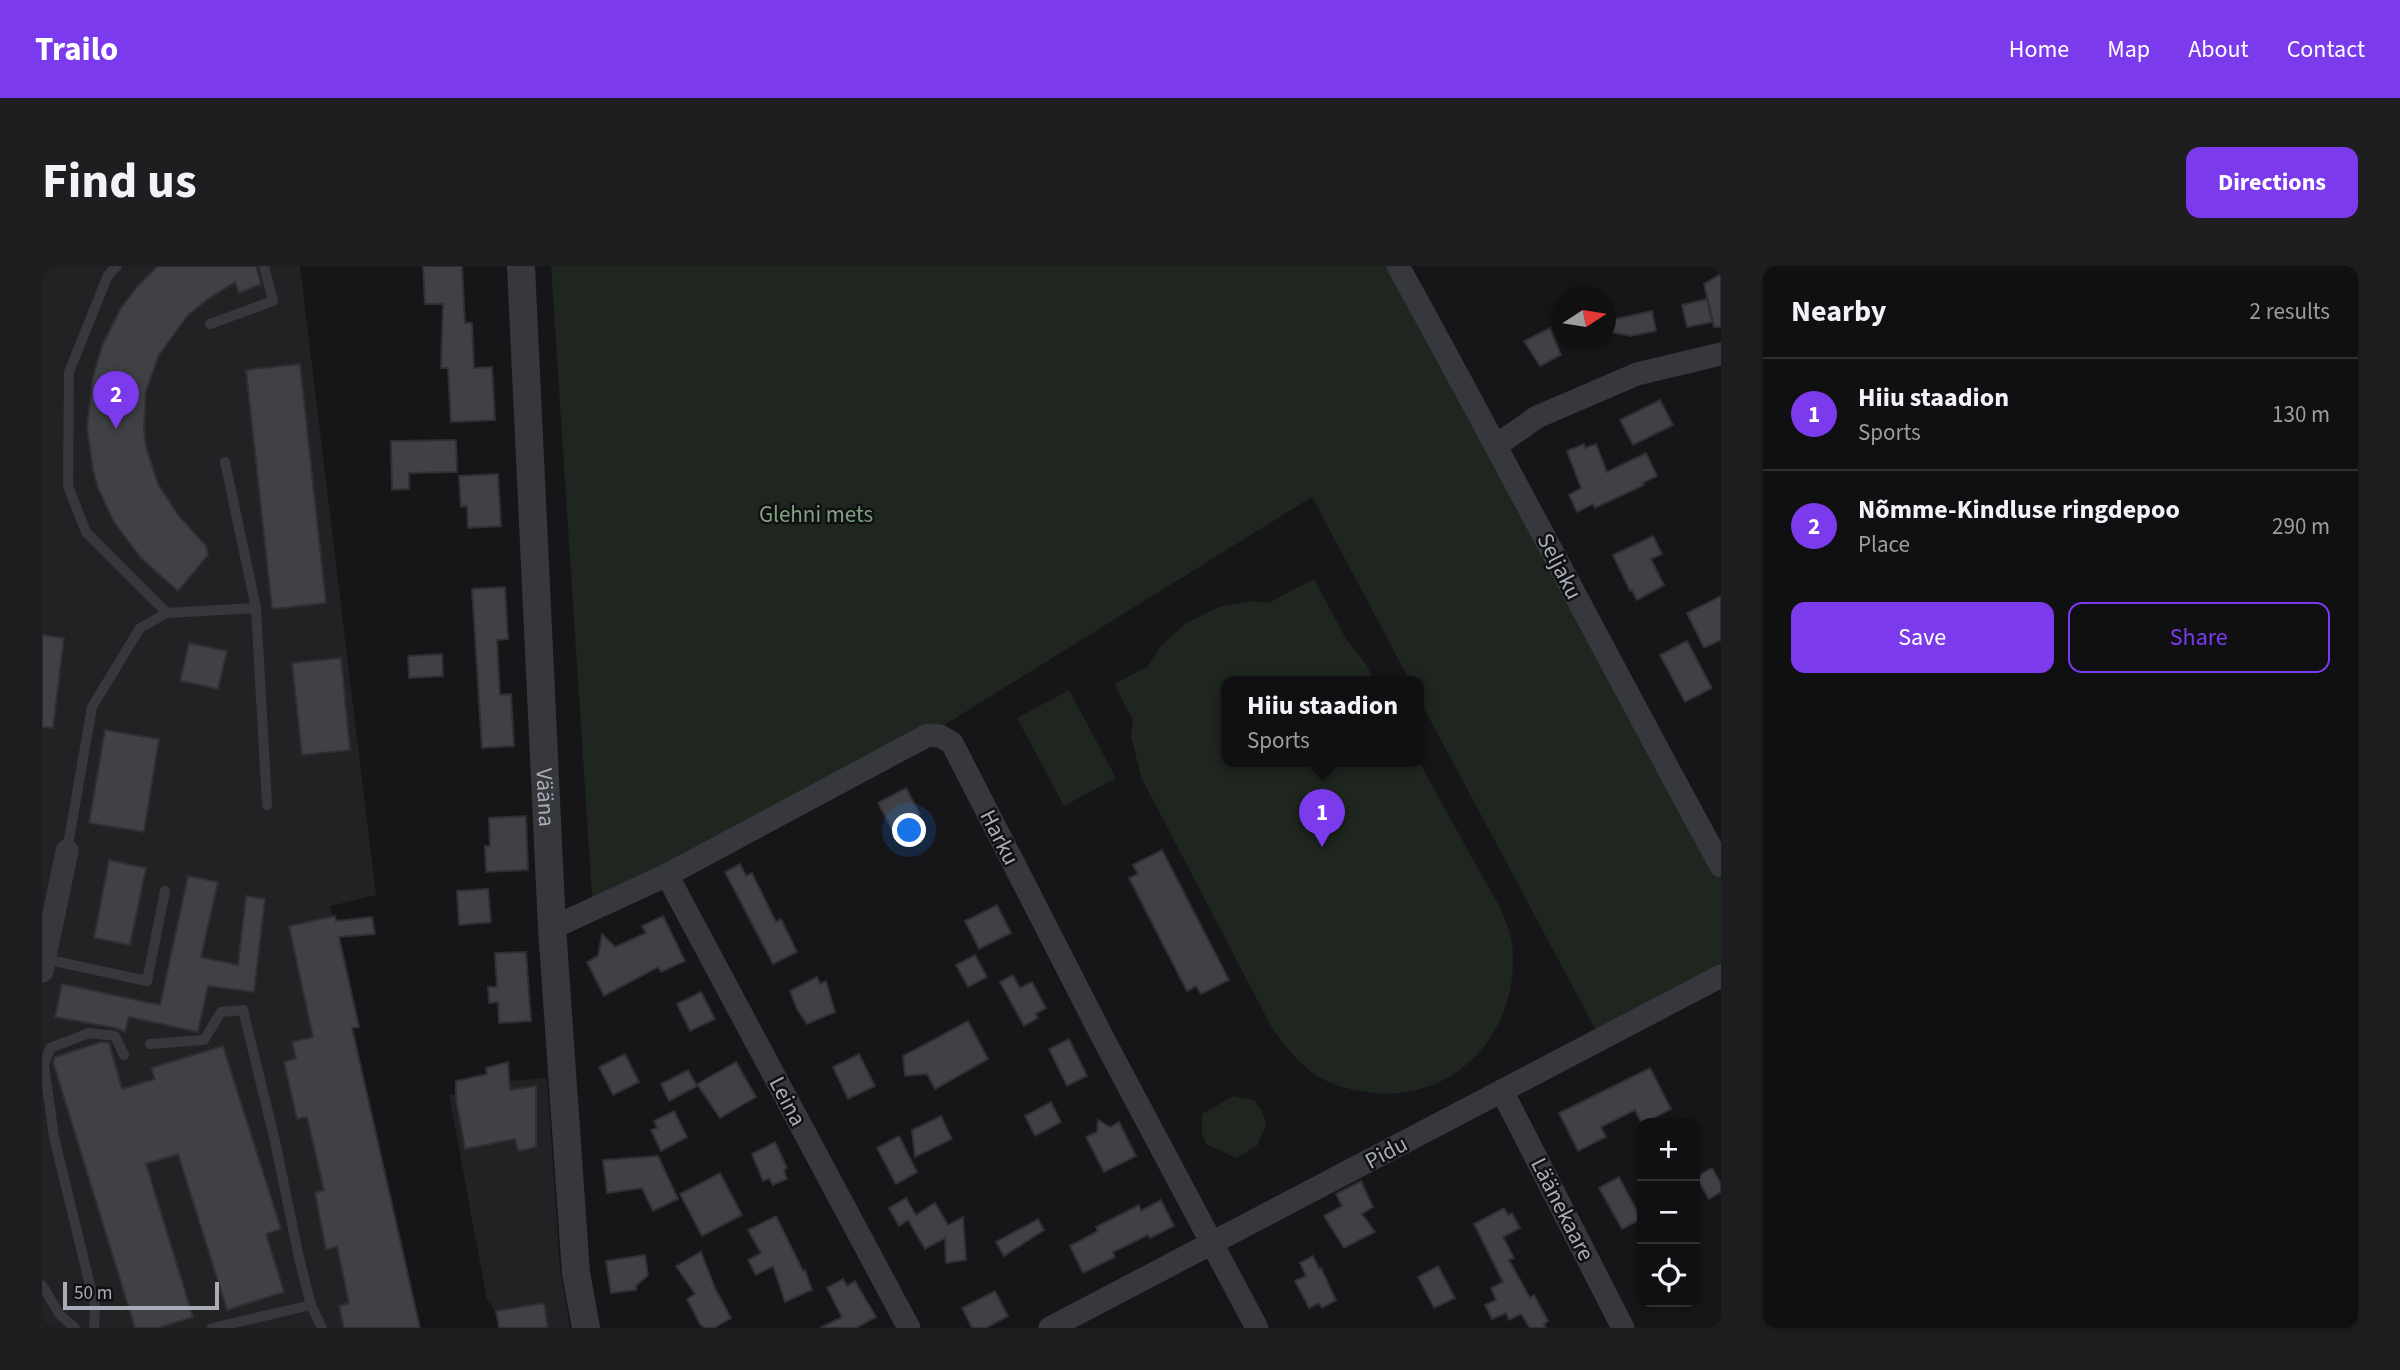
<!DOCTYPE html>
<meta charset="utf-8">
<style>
:root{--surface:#101012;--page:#1e1e20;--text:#f1f3f6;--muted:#9c9d9f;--line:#303032;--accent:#7c3aed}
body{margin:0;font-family:"Source Sans 3",sans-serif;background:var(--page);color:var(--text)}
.controls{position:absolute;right:21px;bottom:21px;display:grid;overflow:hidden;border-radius:14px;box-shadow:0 2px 5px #0004}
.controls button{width:63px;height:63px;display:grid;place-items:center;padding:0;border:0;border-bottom:2px solid var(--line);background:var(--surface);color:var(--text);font:35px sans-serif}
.compass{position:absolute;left:1511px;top:21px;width:63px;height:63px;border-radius:50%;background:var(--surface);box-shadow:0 2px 5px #0004;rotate:78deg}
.scale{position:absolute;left:21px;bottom:18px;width:156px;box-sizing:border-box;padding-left:7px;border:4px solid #a8adb8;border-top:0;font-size:19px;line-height:24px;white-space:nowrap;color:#a8adb8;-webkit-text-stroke:5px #111113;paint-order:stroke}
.you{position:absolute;left:868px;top:565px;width:24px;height:24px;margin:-18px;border:5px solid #fff;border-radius:50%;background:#1a73e8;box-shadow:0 0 0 10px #1a73e833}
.badge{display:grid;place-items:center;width:46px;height:46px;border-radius:50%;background:var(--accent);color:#fff;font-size:23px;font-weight:700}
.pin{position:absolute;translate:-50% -58px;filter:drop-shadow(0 2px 4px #0008)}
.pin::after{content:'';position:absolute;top:37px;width:24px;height:21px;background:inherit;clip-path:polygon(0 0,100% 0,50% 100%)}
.popup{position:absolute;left:1179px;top:410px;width:203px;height:91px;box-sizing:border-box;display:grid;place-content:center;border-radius:14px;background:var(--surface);filter:drop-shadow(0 2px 5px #0005);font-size:23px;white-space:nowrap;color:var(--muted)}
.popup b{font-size:26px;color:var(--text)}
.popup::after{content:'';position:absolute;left:50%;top:100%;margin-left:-14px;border:14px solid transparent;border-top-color:var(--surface)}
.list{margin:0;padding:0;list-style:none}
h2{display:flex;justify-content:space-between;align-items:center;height:91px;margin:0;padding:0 28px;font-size:30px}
h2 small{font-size:23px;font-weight:400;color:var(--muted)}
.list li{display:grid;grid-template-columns:46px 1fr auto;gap:21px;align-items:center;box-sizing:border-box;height:112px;padding:0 28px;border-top:2px solid var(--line)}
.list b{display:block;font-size:26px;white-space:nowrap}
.list p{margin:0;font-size:23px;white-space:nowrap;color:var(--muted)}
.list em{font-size:23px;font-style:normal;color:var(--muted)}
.actions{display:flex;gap:14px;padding:21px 28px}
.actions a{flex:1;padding:16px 0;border:2px solid var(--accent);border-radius:14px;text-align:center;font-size:24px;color:var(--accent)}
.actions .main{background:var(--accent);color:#fff}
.icon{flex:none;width:38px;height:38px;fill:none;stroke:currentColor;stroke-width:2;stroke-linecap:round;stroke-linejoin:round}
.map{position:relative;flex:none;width:1679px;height:1062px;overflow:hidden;border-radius:14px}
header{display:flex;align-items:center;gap:42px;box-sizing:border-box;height:98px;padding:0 35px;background:var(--accent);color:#fff}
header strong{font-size:33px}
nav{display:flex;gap:38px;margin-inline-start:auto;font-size:24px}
.intro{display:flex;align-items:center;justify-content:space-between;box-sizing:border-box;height:168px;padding:0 42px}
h1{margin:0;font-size:49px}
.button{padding:18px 32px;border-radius:14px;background:var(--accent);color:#fff;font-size:24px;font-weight:700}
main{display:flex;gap:42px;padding:0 42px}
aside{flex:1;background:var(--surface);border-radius:14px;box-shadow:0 2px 5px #0004}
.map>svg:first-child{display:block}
.built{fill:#222225}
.green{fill:#1e261f}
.building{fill:#404145;stroke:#303034;stroke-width:2}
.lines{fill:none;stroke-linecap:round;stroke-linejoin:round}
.service{stroke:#37383d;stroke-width:10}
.minor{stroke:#37383d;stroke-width:23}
.tertiary{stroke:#37383d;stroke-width:28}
.labels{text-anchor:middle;stroke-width:5;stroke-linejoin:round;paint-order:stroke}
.park-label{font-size:23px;fill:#7fa381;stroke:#111113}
.street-label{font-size:23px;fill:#a8adb8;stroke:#111113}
</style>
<header>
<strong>Trailo</strong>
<nav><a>Home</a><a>Map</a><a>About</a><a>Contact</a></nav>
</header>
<div class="intro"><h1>Find us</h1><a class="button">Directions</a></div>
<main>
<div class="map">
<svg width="1679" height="1062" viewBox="0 0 1679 1062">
<rect width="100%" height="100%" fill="#161618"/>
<g class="built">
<path d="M0,0h258l76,629 -46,11 2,10h3l24,111 -7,2 68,299h-378z"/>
<path d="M505,812l13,190 10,60h-71l-3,-17 -9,-11 -38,-205 60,-14z"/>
</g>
<g class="green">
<path d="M509,0h847l323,600v109l-122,61 -181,-339v-16h-8l-98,-184 -384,238 -335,176z"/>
<path d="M1272,313l32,60 19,24 10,18h-149v80l192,-1c18,32 36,65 54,98 16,29 40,62 41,96 3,79 -56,146 -138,139 -19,-2 -39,-6 -56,-16 -20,-12 -33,-30 -47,-49l-131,-251 -10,-42 2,-15 -19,-36 33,-17 13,-20 26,-24 33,-16 32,-6 17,2z"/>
<path d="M1027,424l47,88 -52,28 -47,-88z"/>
<path d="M1191,830l21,4 8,11 4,14 -9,21 -21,12 -30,-14 -4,-10v-20z"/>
</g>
<g class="building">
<path d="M116,0h98l5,18 -22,9 -4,-11 -27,17 -20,16 -29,40 -13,36 -2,39 2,17 12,37 20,31 28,31 2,9 -30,36 -37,-33 -27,-36 -16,-34 -5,-18 -6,-43 5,-47 10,-34 19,-38 16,-21z"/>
<path d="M381,0h39l3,57h7l2,45 18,-1 3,53 -44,2 -3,-54h-7l2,-64h-18z"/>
<path d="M1679,8v53h-7l-10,-43z"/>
<path d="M1665,33l5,23 -25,5 -5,-22z"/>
<path d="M1610,45l4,20 -26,5 -24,-5v-10z"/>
<path d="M1508,62l11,27 -21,11 -16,-25z"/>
<path d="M258,98l26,239 -54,6 -26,-239z"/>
<path d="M1618,134l13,25 -40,20 -13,-25z"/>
<path d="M414,174l1,32 -48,1v16l-17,1 -1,-49z"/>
<path d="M1542,178l1,4 11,-4 11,28 39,-19 11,23 -15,7 2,2 -49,23 -2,-4 -16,8 -8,-17 12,-7 -14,-37z"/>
<path d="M456,208l3,52 -33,2 -1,-22 -6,1 -2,-31z"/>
<path d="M1611,270l9,18 -11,5 13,26 -27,15 -5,-10 -2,1 -17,-36z"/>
<path d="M463,321l3,52 -11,1 3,55 11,-1 3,52 -32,2 -10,-159z"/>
<path d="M1679,330v44l-17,8 -17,-35z"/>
<path d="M0,369l22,3 -11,90 -11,-1z"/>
<path d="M1645,375l25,47 -27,14 -25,-47z"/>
<path d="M147,377l38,8 -9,38 -38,-8z"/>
<path d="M400,388l1,22 -34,2 -1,-22z"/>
<path d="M299,392l9,92 -48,5 -10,-92z"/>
<path d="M63,464l54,9 -15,93 -55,-9z"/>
<path d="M864,522l14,26 -28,15 -14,-26z"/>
<path d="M484,550l2,54 -42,2 -1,-26h5l-1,-28z"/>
<path d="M1120,584l67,130 -28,14 -5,-8 -9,5 -58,-113 9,-4 -5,-9z"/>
<path d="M67,594l37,8 -16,77 -36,-7z"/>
<path d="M698,598l6,12 6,-3 24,49 5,-3 16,33 -24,12 -48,-92z"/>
<path d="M146,610l30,6 -17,75 37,8 8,-69 19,3 -11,93 -46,-6 -10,46 -69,-15 -4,15 -9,-4 -61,-11 7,-33 98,21z"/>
<path d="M446,623l3,33 -32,3 -2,-34z"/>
<path d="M955,639l14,28 -32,16 -14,-28z"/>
<path d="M293,650l1,5 36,-4 3,17 -36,3 20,90 -7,1 68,300h-76l-5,-22 10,-3 -12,-57 -11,4 -11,-57 9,-3 -17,-73 -10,2 -13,-57 12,-4 -4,-16 21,-5 -24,-111z"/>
<path d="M621,650l22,45 -24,11 -3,-5 -54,29 -17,-34 11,-6 4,-22 13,13 31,-14 -4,-7z"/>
<path d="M484,686l5,69 -32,2 -1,-21 -9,1 -1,-16h9l-2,-34z"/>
<path d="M933,689l12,22 -19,10 -12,-22z"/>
<path d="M971,709l7,13 12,-6 14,26 -11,6 3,4 -14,8 -24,-44z"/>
<path d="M775,711l3,7 6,-3 9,31 -28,12 -10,-15 -7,-18z"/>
<path d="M659,726l14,27 -25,12 -13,-27z"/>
<path d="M926,755l20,38 -53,30 -8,-15 -22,2 -2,-20z"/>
<path d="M1027,773l18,37 -20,10 -18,-37z"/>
<path d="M59,776l8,1 13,46 33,-10 -4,-11 72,-22 58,183 -15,5 18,58 -57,18 -49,-156 -32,10 47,153 -35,11h-23l-82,-266 2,-5z"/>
<path d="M583,788l14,28 -26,13 -14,-28z"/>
<path d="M817,788l16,32 -27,13 -15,-32z"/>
<path d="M466,796l2,28 26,-4v61l-18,4 -3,-12 -50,10 -9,-50v-18l31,-7 -1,-6z"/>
<path d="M694,796l20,35 -36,21 -23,-34z"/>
<path d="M1608,802l21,41 -29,15 -7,-14 -34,17 5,10 -28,14 -19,-38z"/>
<path d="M646,804l9,16 -28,15 -8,-17z"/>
<path d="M1009,836l10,20 -26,14 -10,-20z"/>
<path d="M632,845l13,26 -26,14 -10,-21 6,-2 -3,-7z"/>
<path d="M899,850l11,23 -37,18 -3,-27z"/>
<path d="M1056,854l12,7 9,-5 17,34 -32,16 -18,-35 11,-5z"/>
<path d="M857,870l18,36 -21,12 -19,-36z"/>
<path d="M733,876l12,26 -3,2 3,9 -14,6 -4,-7 -6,3 -11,-27z"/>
<path d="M616,890l20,43 -25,12 -11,-23 -35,5 -4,-33z"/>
<path d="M1670,902l9,16v8l-12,7 -13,-22z"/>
<path d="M678,907l22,42 -40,21 -22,-42z"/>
<path d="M1577,911l22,42 -19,10 -23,-41z"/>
<path d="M1319,915l12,26 -11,7 13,18 -31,16 -20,-32 18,-10 -6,-12z"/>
<path d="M864,932l10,17 19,-12 13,22 15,-8 3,43 -20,3 -1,-25 -20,11 -17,-29 -9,6 -10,-18z"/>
<path d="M1119,934l13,26 -24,12 -2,-3 -35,17 2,5 -32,16 -13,-27 28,-15 -2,-4 43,-22 2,6z"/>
<path d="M1462,942l4,7 4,-2 8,15 -17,9 11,21 -5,2 21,38 4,-3 14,26 -4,3 2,4h-16l-9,-14 -12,6 -3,-7 -14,6 -7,-14 11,-5 -5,-12 12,-6 -29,-58z"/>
<path d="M734,950l27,55 2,-1 7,20 -27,12 -12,-36 -17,9 -8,-15 13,-7 -13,-23z"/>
<path d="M996,953l6,11 -40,26 -8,-14z"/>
<path d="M659,986l14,36 16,30 -17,10h-9l-5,-4 -13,-25 8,-5 -19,-28z"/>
<path d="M603,989l3,20 -12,11v4l-25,3 -5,-32z"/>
<path d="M1271,990l6,13 2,-1 15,32 -14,8 -3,-5 -10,5 -14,-27 11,-5 -6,-13z"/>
<path d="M1396,1000l17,32 -21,10 -16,-31z"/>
<path d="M801,1013l4,7 8,-5 21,36 -20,11h-36l22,-11 -15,-29z"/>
<path d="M953,1025l13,25 -22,12h-14l-10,-20z"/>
<path d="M502,1037l4,25h-49l-3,-17z"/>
</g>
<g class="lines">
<g class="service">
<path d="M75,0l-9,9 -39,97 -1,114 18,46 81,81"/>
<path d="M168,58l63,-23 -9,-35"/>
<path d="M183,196l31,146 11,197"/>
<path d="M25,585l25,-144 48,-79 27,-15 89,-5"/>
<path d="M3,693l102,22 18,-90"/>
<path d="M108,778l54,-4 17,-28 22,-2 32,131 24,117 12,47"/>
<path d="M0,1019l18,30 15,13"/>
<path d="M52,1062l1,-22 -41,-169 -10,-72 6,-17 39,-15 26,3 9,19"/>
<path d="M170,1062l99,-23 11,23"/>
</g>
<g class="minor">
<path d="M1356,0c110,199 214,401 323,600"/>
<path d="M1455,179l40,-28 100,-43 84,-20"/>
<path d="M625,609l242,453"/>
<path d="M510,662l115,-53 261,-140 12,1 12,7 153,299 152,286"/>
<path d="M0,705l25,-120"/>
<path d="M1460,825l121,237"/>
<path d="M1008,1062l671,-352"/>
</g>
<path class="tertiary" id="s1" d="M479,0l31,662 24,345 10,55"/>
</g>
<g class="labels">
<g class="park-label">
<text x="774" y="256">Glehni mets</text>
</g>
<g class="street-label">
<text transform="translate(1518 300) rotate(63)" y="8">Seljaku</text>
<text dy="8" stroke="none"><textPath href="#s1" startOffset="532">Vääna</textPath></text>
<text transform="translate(958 571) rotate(63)" y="8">Harku</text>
<text transform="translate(746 835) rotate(62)" y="8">Leina</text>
<text transform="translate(1344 886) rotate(-28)" y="8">Pidu</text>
<text transform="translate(1521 943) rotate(63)" y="8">Läänekaare</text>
</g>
</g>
</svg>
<div class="controls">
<button>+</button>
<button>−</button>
<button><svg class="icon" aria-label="locate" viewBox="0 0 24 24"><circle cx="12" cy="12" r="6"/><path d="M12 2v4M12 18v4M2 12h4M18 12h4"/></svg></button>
</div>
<svg class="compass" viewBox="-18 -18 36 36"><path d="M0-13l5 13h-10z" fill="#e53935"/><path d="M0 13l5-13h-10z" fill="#9c9d9f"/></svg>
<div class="scale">50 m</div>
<div class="you"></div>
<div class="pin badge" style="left:1280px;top:581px">1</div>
<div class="popup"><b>Hiiu staadion</b>Sports</div>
<div class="pin badge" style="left:74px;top:163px">2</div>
</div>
<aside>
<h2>Nearby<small>2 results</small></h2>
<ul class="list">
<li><span class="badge">1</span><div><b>Hiiu staadion</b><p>Sports</p></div><em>130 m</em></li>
<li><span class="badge">2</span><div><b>Nõmme-Kindluse ringdepoo</b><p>Place</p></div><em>290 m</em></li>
</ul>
<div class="actions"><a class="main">Save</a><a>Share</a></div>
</aside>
</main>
